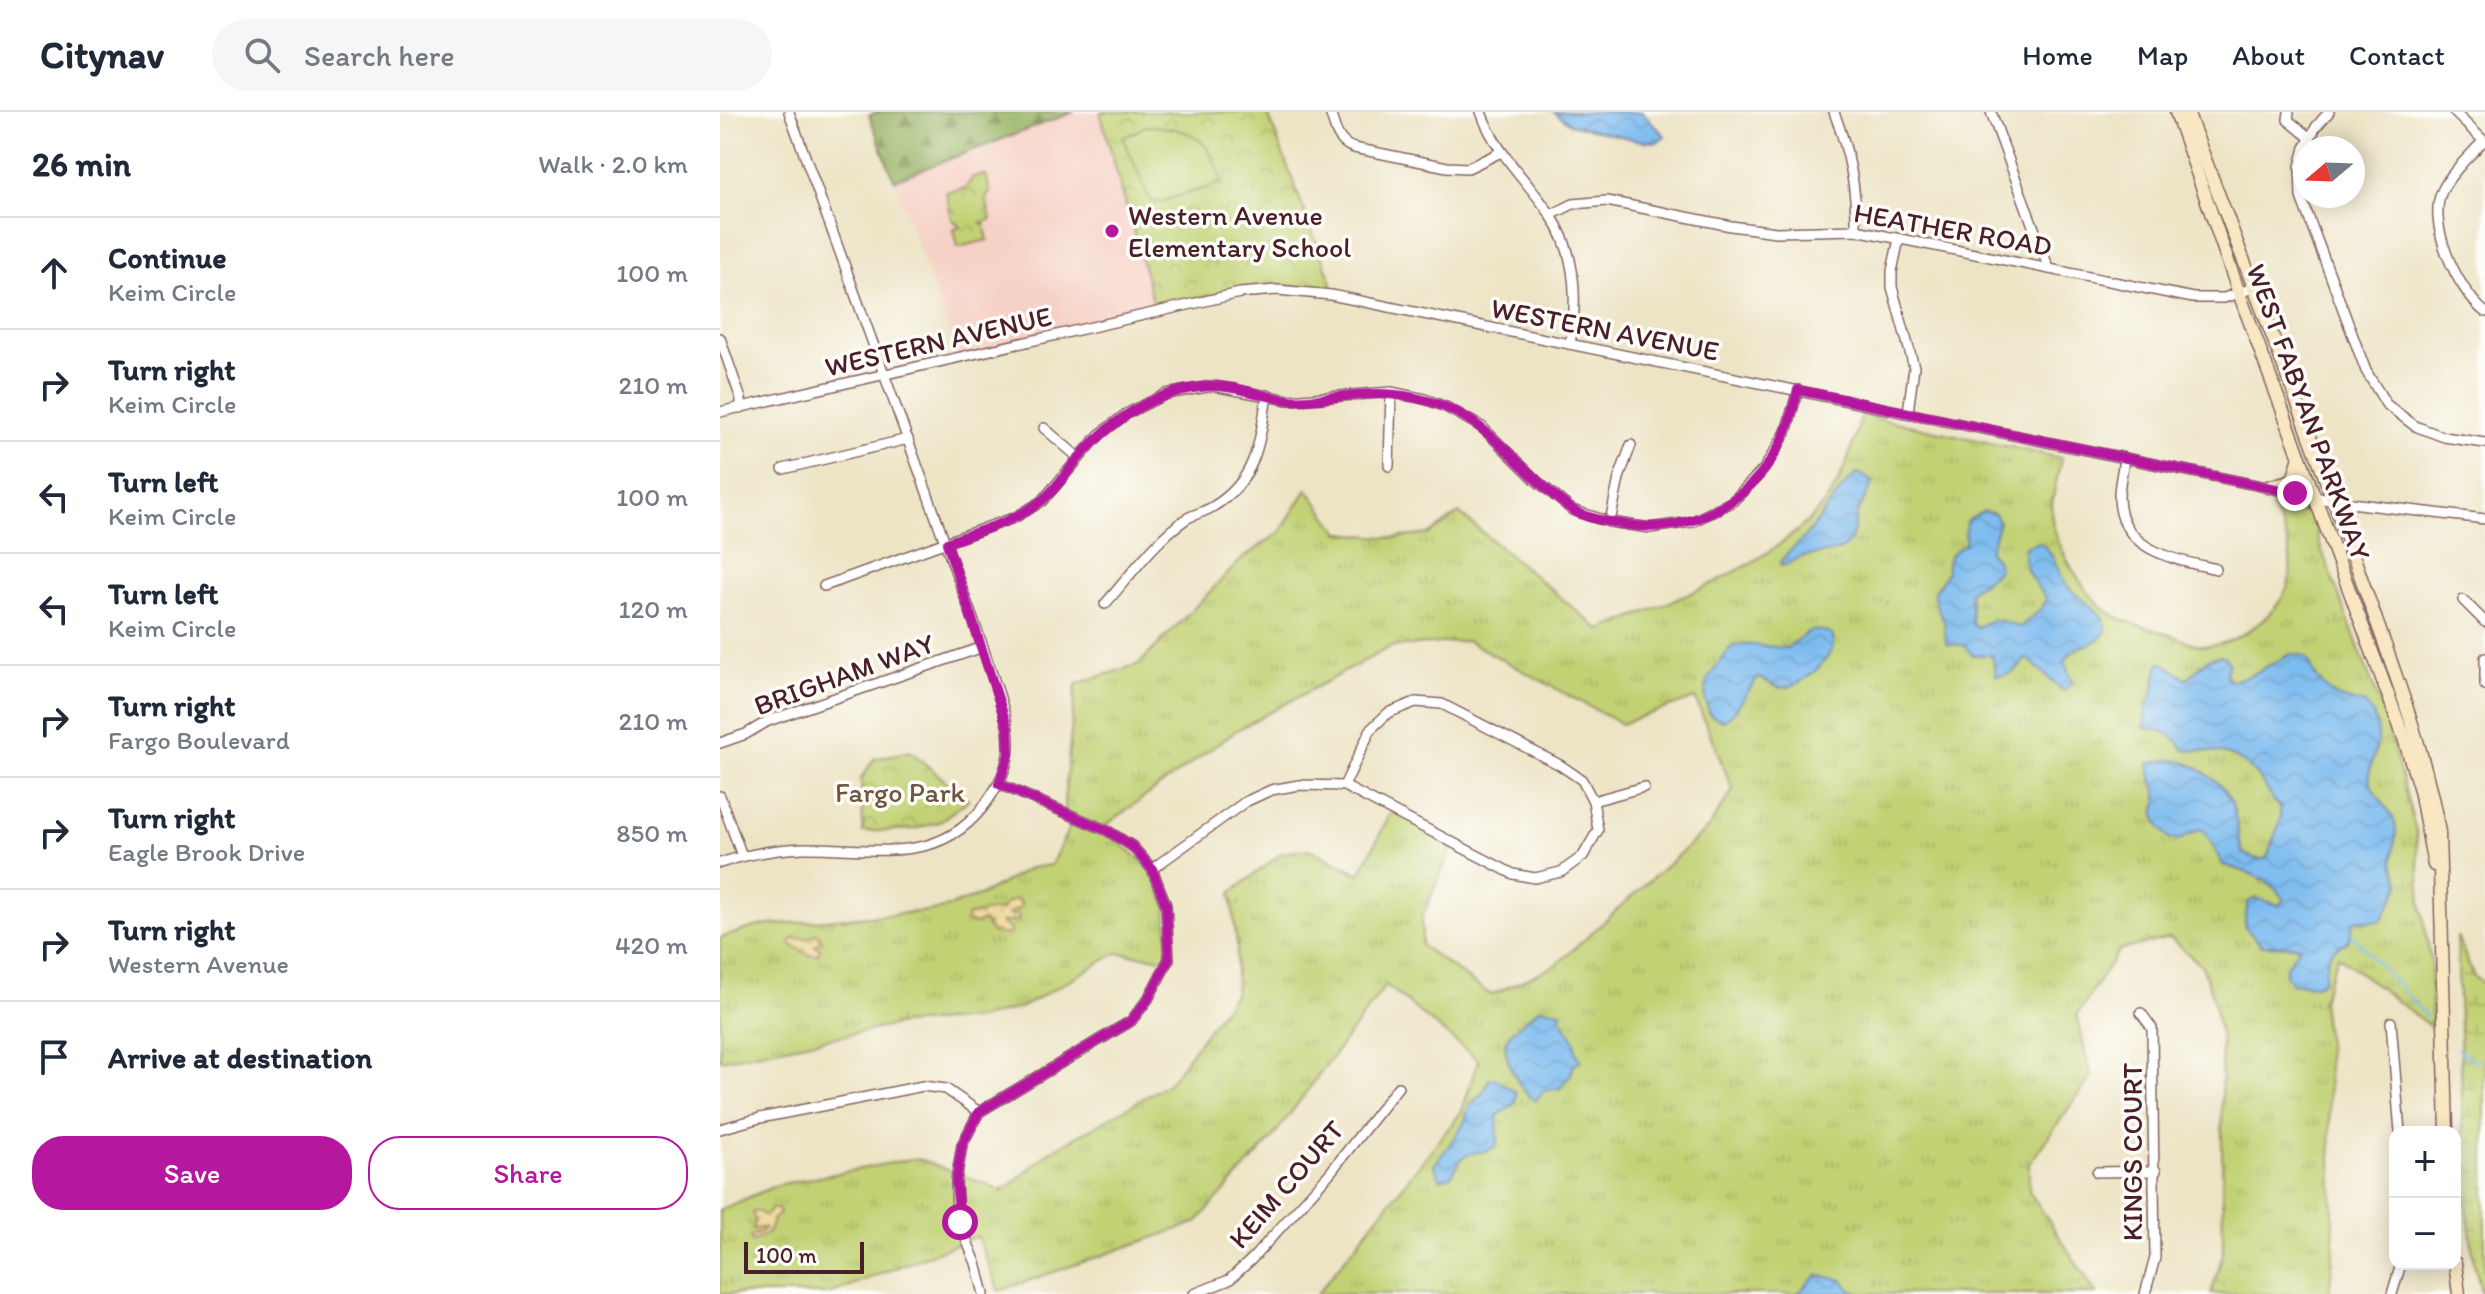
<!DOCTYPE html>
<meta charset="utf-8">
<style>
:root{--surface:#fff;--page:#f6f6f7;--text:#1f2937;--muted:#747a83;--line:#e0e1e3;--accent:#b5179e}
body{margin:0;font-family:Itim,sans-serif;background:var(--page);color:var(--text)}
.controls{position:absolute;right:24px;bottom:24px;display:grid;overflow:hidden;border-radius:16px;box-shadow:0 4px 20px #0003}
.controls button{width:72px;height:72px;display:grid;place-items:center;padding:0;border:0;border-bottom:2px solid var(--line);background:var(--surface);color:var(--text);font:40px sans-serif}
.compass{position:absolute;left:1573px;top:24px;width:72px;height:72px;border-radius:50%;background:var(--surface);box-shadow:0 4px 20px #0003;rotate:251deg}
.scale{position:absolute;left:24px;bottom:20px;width:120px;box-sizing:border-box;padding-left:8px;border:4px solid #4a1f2b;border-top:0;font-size:22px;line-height:28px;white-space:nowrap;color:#4a1f2b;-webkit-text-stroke:6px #fdfcf7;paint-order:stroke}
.stop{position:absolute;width:24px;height:24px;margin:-18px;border:6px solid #b5179e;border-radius:50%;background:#fff}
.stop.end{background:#b5179e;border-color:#fff;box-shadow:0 2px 8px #0008}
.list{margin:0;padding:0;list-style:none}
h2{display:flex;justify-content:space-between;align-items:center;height:104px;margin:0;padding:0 32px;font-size:34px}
h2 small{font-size:26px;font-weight:400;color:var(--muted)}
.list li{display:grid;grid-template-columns:52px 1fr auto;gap:24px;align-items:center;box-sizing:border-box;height:112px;padding:0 32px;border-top:2px solid var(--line)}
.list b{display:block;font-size:30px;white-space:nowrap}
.list p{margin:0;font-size:26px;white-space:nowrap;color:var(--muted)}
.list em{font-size:26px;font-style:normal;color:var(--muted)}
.actions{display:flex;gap:16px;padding:24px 32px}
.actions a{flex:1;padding:18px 0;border:2px solid var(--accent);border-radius:32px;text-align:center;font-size:28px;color:var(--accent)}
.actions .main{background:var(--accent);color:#fff}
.icon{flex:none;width:44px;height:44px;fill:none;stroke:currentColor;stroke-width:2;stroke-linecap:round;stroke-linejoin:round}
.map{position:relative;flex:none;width:1765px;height:1182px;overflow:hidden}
header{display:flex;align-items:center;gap:48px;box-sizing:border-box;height:112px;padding:0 40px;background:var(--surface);border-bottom:2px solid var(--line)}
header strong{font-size:38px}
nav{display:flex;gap:44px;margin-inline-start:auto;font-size:28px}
.search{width:560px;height:72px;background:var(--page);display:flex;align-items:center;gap:20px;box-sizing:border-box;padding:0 28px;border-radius:44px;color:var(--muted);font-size:30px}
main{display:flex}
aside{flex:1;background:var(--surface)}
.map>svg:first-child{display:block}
.built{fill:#f6d1c5}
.grass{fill:url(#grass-tufts);stroke:#86784f;stroke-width:2}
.forest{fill:url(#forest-firs);stroke:#716948;stroke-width:2}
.wetland{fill:url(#wetland-marsh);stroke:#86784f;stroke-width:2}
.sand{fill:url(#sand-dots);stroke:#9c7c64;stroke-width:2}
.park{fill:url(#park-crowns);stroke:#86784f;stroke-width:2}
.garden{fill:#c1d173;stroke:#86784f;stroke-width:2}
.water{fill:url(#water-waves);stroke:#626d8d;stroke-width:2}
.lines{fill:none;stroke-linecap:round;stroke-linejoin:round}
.stream{stroke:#7bbbef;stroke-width:2}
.street-casing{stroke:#836461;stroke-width:12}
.secondary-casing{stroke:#836461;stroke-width:15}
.street{stroke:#fff;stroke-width:9}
.secondary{stroke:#f9e7c3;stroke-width:12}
.route{stroke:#b5179e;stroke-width:10}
.poi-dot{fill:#b5179e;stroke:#fdfcf7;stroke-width:3}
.labels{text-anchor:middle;stroke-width:7;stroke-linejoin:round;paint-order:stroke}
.poi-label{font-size:28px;fill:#4a1f2b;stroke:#fdfcf7;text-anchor:start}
.street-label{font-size:28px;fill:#4a1f2b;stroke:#fdfcf7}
.park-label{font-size:28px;fill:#6e5441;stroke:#fdfcf7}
</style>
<header>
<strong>Citynav</strong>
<div class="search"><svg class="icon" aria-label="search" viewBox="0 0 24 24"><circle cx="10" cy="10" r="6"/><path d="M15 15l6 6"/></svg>Search here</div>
<nav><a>Home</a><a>Map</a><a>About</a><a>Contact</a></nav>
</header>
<main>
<aside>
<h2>26 min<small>Walk · 2.0 km</small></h2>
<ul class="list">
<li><svg class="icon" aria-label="ahead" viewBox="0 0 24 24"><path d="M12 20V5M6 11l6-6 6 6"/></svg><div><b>Continue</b><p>Keim Circle</p></div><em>100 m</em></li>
<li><svg class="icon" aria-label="right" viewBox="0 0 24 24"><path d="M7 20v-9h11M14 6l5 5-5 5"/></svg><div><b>Turn right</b><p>Keim Circle</p></div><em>210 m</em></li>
<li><svg class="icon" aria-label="left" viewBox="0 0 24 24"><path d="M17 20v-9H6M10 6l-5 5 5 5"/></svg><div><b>Turn left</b><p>Keim Circle</p></div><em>100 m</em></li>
<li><svg class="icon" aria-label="left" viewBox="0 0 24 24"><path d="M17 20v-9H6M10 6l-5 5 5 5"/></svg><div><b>Turn left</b><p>Keim Circle</p></div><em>120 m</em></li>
<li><svg class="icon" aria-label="right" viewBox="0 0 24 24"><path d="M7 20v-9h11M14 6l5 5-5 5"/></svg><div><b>Turn right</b><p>Fargo Boulevard</p></div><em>210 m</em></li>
<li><svg class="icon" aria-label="right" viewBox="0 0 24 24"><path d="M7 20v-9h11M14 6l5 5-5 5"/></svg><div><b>Turn right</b><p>Eagle Brook Drive</p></div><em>850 m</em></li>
<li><svg class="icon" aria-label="right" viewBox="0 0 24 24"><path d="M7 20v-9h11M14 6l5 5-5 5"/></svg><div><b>Turn right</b><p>Western Avenue</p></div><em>420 m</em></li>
<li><svg class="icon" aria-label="arrive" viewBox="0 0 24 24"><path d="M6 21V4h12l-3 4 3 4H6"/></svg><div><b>Arrive at destination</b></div></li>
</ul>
<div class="actions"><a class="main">Save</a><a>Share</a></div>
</aside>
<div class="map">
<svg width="1765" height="1182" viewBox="0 0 1765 1182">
<defs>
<pattern id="grass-tufts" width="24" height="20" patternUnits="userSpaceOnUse" patternTransform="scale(2)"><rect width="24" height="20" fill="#c1d173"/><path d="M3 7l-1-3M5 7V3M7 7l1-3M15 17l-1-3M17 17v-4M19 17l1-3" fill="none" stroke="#a7b364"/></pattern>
<pattern id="forest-firs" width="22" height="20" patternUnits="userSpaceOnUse" patternTransform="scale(2)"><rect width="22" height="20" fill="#98b365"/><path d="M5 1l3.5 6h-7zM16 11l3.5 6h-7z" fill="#7e9153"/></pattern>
<pattern id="wetland-marsh" width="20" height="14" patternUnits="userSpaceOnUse" patternTransform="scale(2)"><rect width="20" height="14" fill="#c1d173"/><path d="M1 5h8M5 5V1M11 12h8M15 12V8" fill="none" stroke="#a7b364"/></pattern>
<pattern id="sand-dots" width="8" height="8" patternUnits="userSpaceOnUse" patternTransform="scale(2)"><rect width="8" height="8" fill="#eeda9e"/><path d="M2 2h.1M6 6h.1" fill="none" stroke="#cebb88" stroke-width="1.8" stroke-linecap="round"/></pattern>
<pattern id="park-crowns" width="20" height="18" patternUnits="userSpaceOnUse" patternTransform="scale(2)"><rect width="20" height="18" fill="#c1d173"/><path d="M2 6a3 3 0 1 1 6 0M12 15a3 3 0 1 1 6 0" fill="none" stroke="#a7b364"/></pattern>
<pattern id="water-waves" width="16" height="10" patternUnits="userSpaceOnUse" patternTransform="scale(2)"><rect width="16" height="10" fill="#7bbbef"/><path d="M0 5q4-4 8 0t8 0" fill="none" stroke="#6ca0cd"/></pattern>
</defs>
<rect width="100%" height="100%" fill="#fdfcf7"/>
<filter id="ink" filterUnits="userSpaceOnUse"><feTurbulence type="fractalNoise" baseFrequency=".0125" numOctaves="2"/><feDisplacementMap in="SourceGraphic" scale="16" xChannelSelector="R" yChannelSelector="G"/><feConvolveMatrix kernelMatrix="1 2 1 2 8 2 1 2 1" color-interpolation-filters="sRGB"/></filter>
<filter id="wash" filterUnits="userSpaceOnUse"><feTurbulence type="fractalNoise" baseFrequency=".006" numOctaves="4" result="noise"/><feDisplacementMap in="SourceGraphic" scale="32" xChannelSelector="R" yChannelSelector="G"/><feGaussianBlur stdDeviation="1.8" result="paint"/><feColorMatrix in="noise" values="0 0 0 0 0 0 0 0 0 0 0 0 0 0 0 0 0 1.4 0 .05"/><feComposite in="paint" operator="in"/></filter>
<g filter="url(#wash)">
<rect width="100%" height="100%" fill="#ede4c5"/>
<path class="built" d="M354,0h193l65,171 -1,8 -52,-6 -47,5 -274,66 -64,-176z"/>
<path class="grass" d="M1142,303l199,43c-2,16 -12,46 -9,61 6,32 36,85 67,99 14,7 31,10 46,15 11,4 23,10 35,12 33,5 87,-35 90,-69 3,-29 -8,-50 -21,-75l44,14 6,28 66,174 31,114 5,71 10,61 1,65 -94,-72 -16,44 5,44 7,205 -5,45h-118l12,-41 -2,-214 -8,-41 -11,-32 -32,-28 -51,12 -42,65 14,62 -62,87v27l68,103h-780l145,-183 16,-51 -92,-75 -117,157 -73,81 -197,68 -22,-55 -148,58h-109v-84l57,-25 140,-27 87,33 44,-38 120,-69 67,-91 2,-48 -6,-52 51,-40 27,-4 51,25 32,-64 62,33 -32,74v29l69,49 65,-30 152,-137 25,-38 -38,-92 -74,26 -153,-83 -78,6 -153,83 -135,98 50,41 14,36 3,54 -52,-6 -95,54 -44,12 -76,5 -182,36v-122l38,-12 181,-16 42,-15 49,-27 21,-3 18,-37 -5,-27 12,-117 63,-20 103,-105 38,-27 27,-43 33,44 54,5 36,-4 29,-21 141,117c71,-27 175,-66 223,-125 21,-25 29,-59 39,-90z"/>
<path class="forest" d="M158,0h196l-180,68 -25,-65z"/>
<path class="wetland" d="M1737,824l17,41 11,7v310h-3l-8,-31 -9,-72z"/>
<g class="sand">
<path d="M296,787l5,4 -1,5 -12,6 3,2 7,-2 1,6 -18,3 10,7 -3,5 -16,-2 -9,-12 -7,3 -9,-2 1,-7c13,0 20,-7 32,-4l6,-8z"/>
<path d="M97,821l5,8 -7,5 5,3 -2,6h-8l-19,-10 -1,-3 5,-5 13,2z"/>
<path d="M51,1097h7l2,5 -7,5 -4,13 -17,10 -2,-6 11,-4 3,-4 -12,1 3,-8 -3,-8 5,-2 8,5z"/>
</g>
<g class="park">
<path d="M380,0h167l65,171 -1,8 -52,-6 -47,5 -77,19z"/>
<path d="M266,63l4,17 -4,6 5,22 -12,3h5l4,17 -30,7 -4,-18 7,-2 -9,-8 -6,-27 20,-4 7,-11z"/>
<path d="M190,639l58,49 -29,22 -25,7 -51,3 -2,-53 13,-20z"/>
</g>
<path class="garden" d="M426,14c46,1 64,12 76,57l-66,20 -6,-3 -27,-62z"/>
<g class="water">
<path d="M834,0h88l23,24 -8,6 -16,-1 -71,-17z"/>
<path d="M1139,361l14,9 -16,31 -5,24 -5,8 -6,5 -40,7 -18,9 -3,-1c3,-11 13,-16 21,-24 15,-15 43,-61 58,-68z"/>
<path d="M1264,399l11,3 4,8 -10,30 8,9 2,6 -6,8 -23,16 2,33 5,3 17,-8 26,8 21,-18 6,-10c-12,-15 -27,-31 -22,-52l14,-5c18,11 18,37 35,51 9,7 40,25 30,41 -10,15 -30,7 -39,28l7,21 -9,8 -34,-31 -4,-1c-7,12 -15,17 -29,17l-4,-21h-20l-8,-10 -18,-1 -2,-23 -9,-18 -1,-10 13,-21c-2,-17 6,-19 18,-29l1,-22z"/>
<path d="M1090,519c55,-6 1,56 -28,57 -8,0 -15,-8 -23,-10 -14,12 -18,32 -36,43l-13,-6 -5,-16 2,-19 24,-33 11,-3 45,4z"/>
<path d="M1571,542c19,0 17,7 24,21 4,7 15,18 22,22 15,8 25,-3 36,18 14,27 -7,47 -3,66 4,15 16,23 23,37 7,15 -1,28 0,42 0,9 7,16 7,24 0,3 -17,34 -19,37h-27l-6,21c-22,8 -21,17 -24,39l-8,4 -24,-2 -6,-8v-9l14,-20 -39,-1 -17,-19 4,-24 8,-4 23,7 5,-6c-12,-20 -39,-28 -61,-34l-17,-32 -6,-4 -21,11 -10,-2c-7,-8 -16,-19 -14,-30 2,-10 4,-2 2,-13 -2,-14 -8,-15 -8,-32 10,-2 22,-4 31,-2 20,5 45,24 52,43 6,16 5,33 11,49 8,4 15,8 24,5l13,-37v-13c-9,-10 -14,-21 -22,-31 -21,-27 -43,-26 -74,-27 -11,-17 -21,-20 -40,-22l2,-21 6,-11 7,-33 8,2 20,14c14,-11 17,-24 37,-23l5,7 -3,11 4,7 17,-4z"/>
<path d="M821,896l21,3 -2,6 15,24 1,11 5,8 -7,5 -3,9 -11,14 -16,3 -9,10c-14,-9 -35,-46 -28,-63 2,-5 28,-27 34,-30z"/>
<path d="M774,966l22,14c1,17 -8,15 -19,24l1,27c-9,11 -19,7 -31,12 -9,4 -11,14 -16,21l-11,3 -6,-14c11,-14 21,-27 30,-42 3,-6 2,-12 6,-17 8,-10 16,-13 18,-26z"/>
<path d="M1097,1163l26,5 7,10 12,4h-65z"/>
</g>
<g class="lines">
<g class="stream">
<path d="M1631,822l76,83"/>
<path d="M1737,936l14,12h8"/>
</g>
</g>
</g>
<g filter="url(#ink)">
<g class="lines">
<defs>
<g id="street">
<path d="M610,0c5,15 7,31 24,36l93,19 21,1 33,-16"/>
<path d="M761,0c14,40 45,67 69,102 26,38 28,86 20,130"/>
<path d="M1114,0c15,40 23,76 22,118"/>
<path d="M1271,0l58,157"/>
<path d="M1569,0l-1,8 22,18"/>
<path d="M1734,0l31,30"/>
<path d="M1763,29c-13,15 -31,30 -40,48 -18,33 15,102 42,123"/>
<path d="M1585,36l-5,18 1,31 65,174 20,33 29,22 29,11 41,6"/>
<path d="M1585,36l11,-21 13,-15"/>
<path d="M831,103l22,-11 34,-3 124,25 45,6 80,-2 337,68h31l29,-10"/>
<path d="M1179,127l-7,32v16l22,80 -6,45"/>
<path d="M0,226l21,61v9"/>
<path d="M0,300l520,-119 37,-3 54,5 1003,206 151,18"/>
<path d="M324,316l35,30"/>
<path d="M1404,346c-1,12 -5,26 -5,38 0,55 55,63 97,73"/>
<path d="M669,354l2,-74"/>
<path d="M63,357l125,-30"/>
<path d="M890,410l9,-44 12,-33"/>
<path d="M104,474l192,-69 26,-16 57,-66 27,-21 40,-20 47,-8 75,14 103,-8 34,7 21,8 36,20 55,54 35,29 38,12 40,6 42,-6 41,-21 31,-32 22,-37 12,-42"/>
<path d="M1743,488l22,22"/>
<path d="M385,492c25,-28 50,-64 81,-85 8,-5 19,-7 28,-13 43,-26 46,-66 53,-111"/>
<path d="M1765,546v27"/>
<path d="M0,631l26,-9 22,-13 215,-74"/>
<path d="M0,684l22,60"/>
<path d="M873,689l51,-14"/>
<path d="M0,751c28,-9 55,-14 84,-15 73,-1 138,20 185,-49 15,-22 23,-43 19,-69 -4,-28 -17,-56 -25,-83l-194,-535"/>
<path d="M432,757l93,-67 26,-12 28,-5 45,1 169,88 22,4 26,-6 22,-16 15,-26 -5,-29 -11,-21 -22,-15 -118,-61 -27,-2 -27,11 -17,16 -27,57"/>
<path d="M1421,901l11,15 3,230 -10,36"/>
<path d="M1671,910l9,110"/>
<path d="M0,1017l40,-11 163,-32 23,3 33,23"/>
<path d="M1377,1060l59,-1"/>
<path d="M264,1182l-8,-31 -19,-46 -1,-36 6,-36 17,-33 152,-91 17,-22 21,-40 -3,-54 -14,-36 -20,-23 -24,-15 -109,-47"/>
<path d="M474,1182l35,-14 23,-21 77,-85 69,-87"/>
<path d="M1672,1182l9,-30"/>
</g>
<g id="secondary">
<path d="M1456,0l63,181 164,442 17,55 14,75"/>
<path d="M1467,0c58,153 118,305 172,460 30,86 64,169 80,260l8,300"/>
<path d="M1548,375l25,-7 6,-20"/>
<path d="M1735,1151l4,31"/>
</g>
</defs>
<use href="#street" class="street-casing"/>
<use href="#secondary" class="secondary-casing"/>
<use href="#street" class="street"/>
<use href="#secondary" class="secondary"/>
</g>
</g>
<g class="lines" filter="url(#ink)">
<path class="route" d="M240,1110l-4,-41 6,-36 17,-33 152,-91 17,-22 21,-40 -3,-54 -14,-36 -20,-23 -24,-15 -109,-47 10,-30 -1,-25 -61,-186c31,-12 68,-21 94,-42 14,-10 25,-28 36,-41 35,-41 78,-70 133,-74 26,-1 53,11 78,14 16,2 33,-1 48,-3 39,-5 71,-5 107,9 53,21 82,71 127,102 15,11 40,14 58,17 69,10 132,-29 158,-94 5,-13 8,-28 12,-41l497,103"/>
</g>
<circle class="poi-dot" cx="392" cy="119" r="8"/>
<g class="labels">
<g class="poi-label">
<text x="408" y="113">Western Avenue<tspan x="408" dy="32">Elementary School</tspan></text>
</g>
<g class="street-label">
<text transform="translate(1233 117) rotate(10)" y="10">HEATHER ROAD</text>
<text transform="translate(885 217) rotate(11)" y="10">WESTERN AVENUE</text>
<text transform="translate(218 229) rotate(-13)" y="10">WESTERN AVENUE</text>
<text transform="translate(1589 300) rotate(70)" y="10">WEST FABYAN PARKWAY</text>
<text transform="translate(124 562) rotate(-20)" y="10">BRIGHAM WAY</text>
<text transform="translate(1412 1040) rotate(-90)" y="10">KINGS COURT</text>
<text transform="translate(566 1072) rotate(-49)" y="10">KEIM COURT</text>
</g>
<g class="park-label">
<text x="180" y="690">Fargo Park</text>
</g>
</g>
</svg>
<div class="controls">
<button>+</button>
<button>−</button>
</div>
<svg class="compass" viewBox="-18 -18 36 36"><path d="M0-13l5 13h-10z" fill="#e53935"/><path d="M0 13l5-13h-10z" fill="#747a83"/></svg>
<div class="scale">100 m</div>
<div class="stop" style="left:240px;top:1110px"></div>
<div class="stop end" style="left:1575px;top:381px"></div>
</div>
</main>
